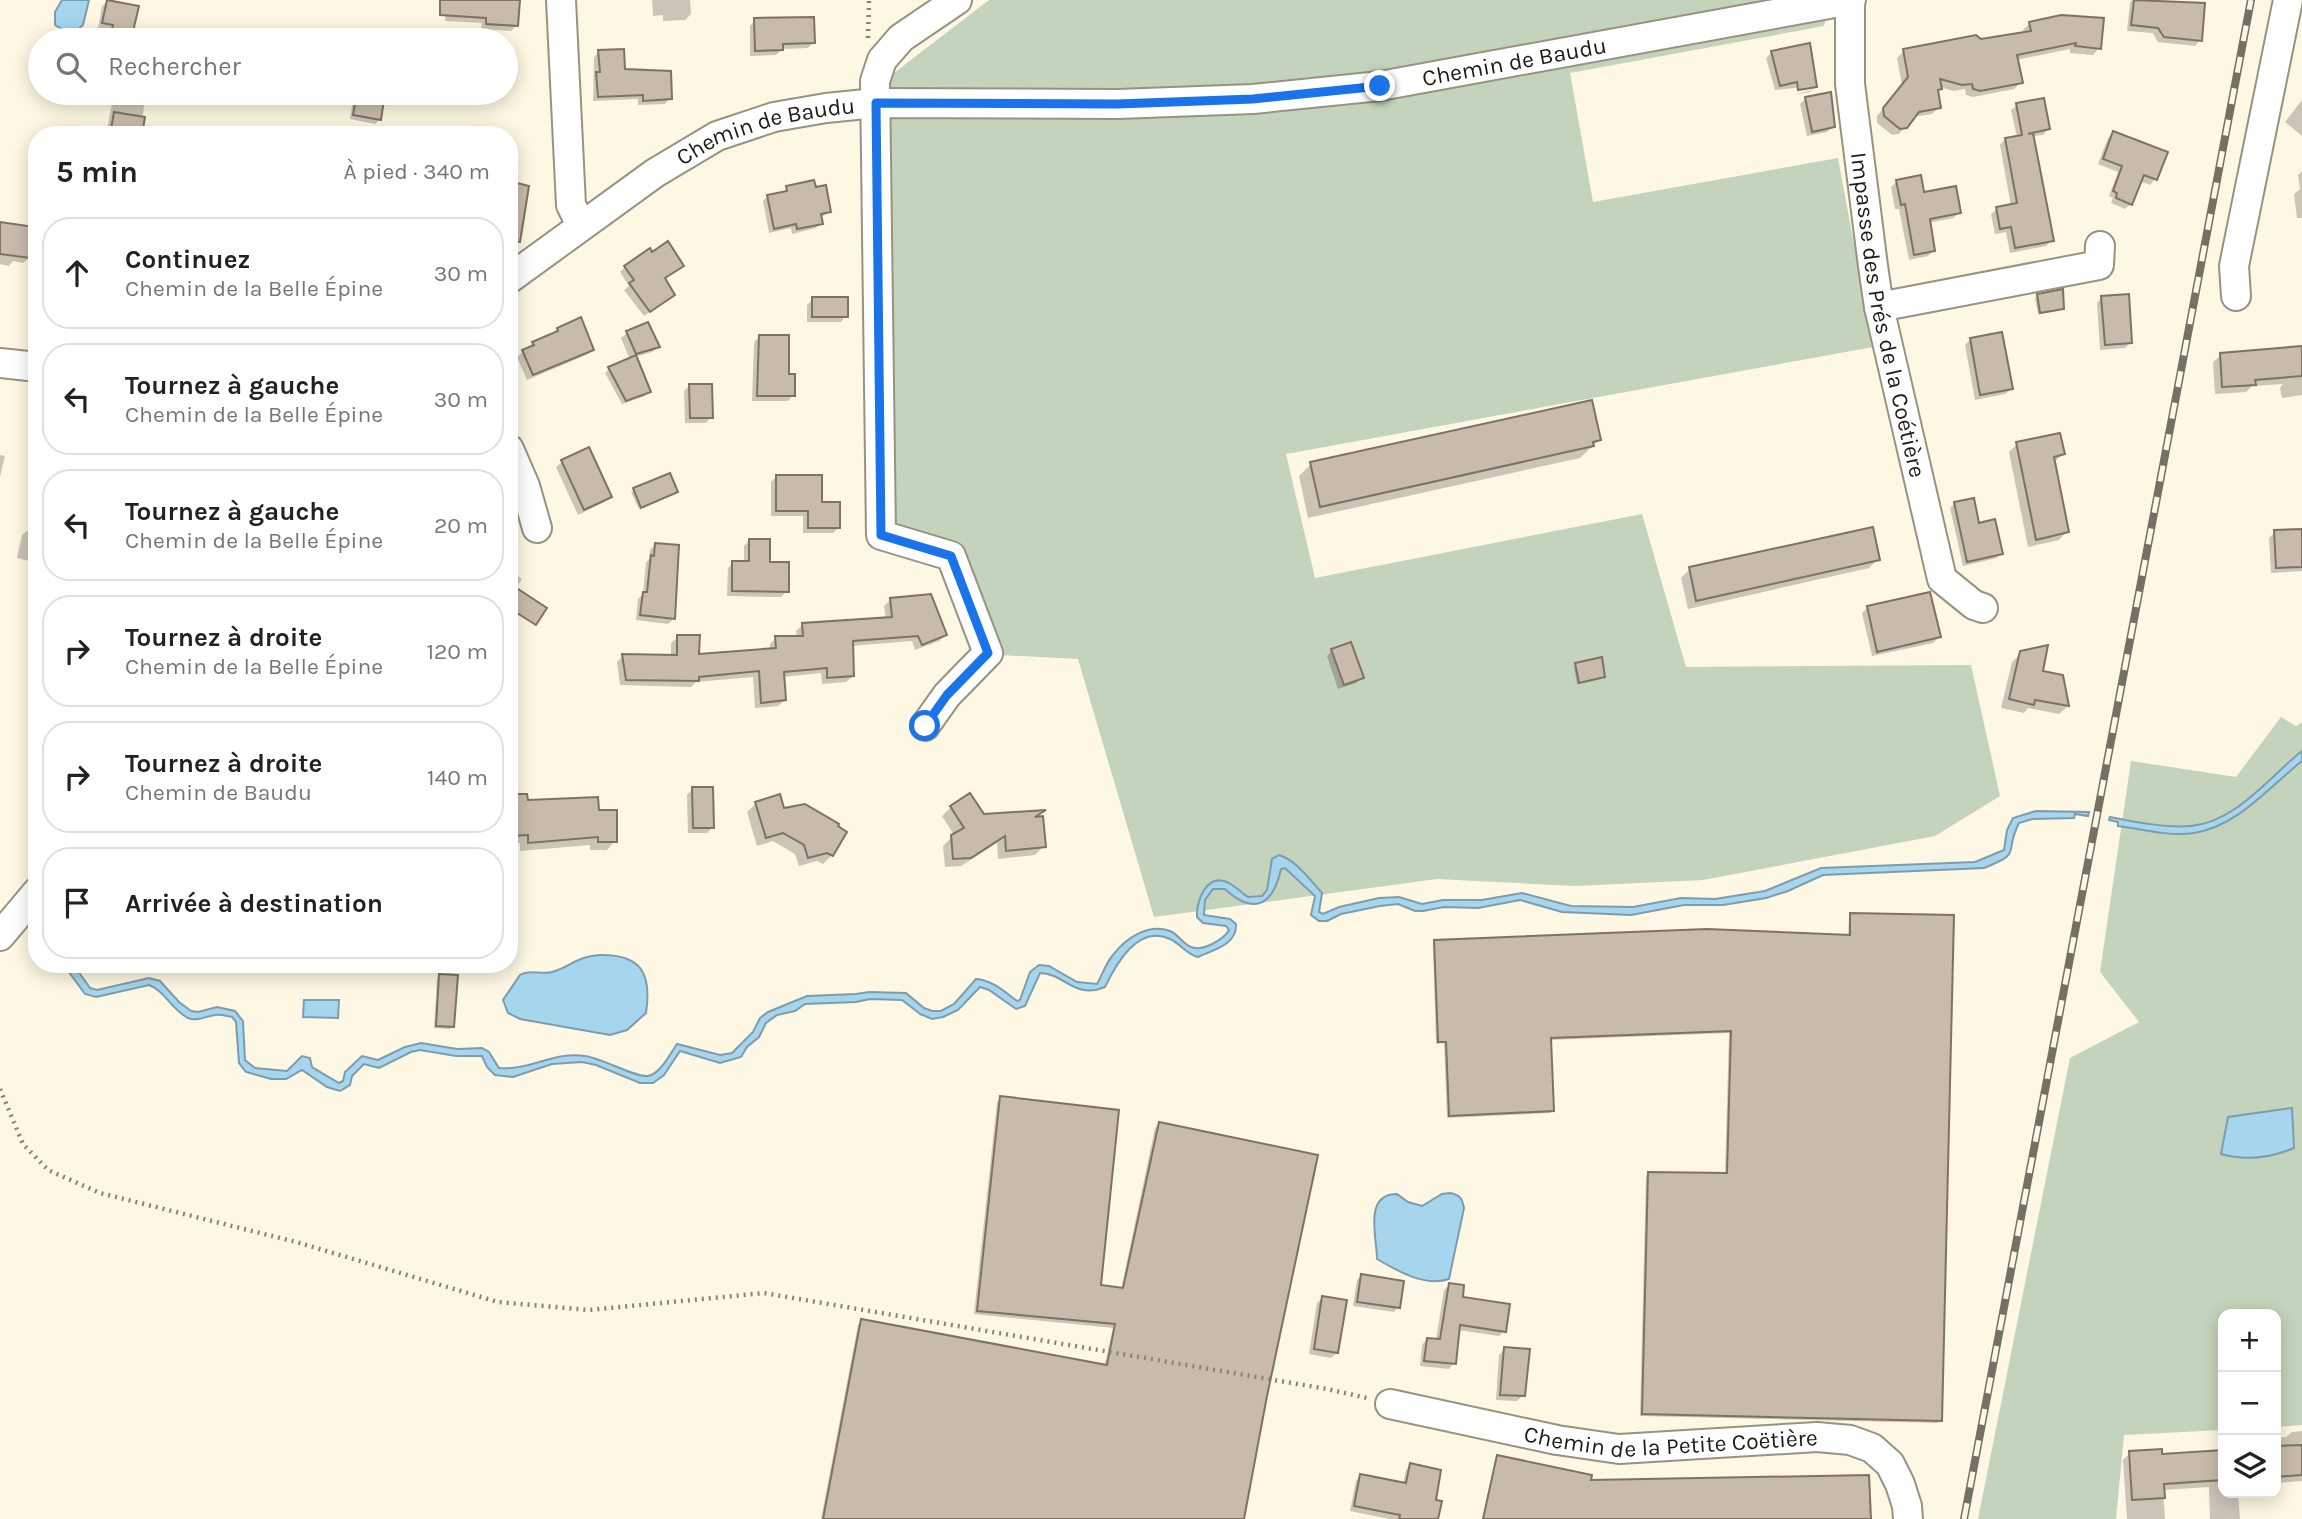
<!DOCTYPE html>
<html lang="fr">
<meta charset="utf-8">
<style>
:root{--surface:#fff;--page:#f6f6f6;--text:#222;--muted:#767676;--line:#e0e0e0}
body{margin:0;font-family:Karla,sans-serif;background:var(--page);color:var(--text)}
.controls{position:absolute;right:21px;bottom:21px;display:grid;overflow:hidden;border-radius:14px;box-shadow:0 4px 18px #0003}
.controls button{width:63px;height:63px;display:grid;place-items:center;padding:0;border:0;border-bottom:2px solid var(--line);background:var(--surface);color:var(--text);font:35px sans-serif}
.stop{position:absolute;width:21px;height:21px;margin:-16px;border:5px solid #1a73e8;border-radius:50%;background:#fff}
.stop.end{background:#1a73e8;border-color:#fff;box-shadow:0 2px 7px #0008}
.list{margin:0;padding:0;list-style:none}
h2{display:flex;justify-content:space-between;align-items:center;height:91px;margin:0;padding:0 28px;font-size:30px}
h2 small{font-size:23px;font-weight:400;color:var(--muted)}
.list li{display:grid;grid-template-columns:46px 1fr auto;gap:21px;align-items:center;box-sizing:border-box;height:112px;margin:0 14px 14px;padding:0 14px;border:2px solid var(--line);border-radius:28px}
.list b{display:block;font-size:26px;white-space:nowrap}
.list p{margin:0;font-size:23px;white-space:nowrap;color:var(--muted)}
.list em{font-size:23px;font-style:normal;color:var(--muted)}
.icon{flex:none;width:38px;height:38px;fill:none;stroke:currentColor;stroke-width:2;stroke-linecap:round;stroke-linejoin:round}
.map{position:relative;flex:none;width:2302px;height:1519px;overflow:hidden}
.search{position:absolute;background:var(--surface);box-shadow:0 4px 18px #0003;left:28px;top:28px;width:490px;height:77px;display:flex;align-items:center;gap:18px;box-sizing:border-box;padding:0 24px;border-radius:38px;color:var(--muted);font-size:26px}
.panel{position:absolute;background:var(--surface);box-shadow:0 4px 18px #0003;left:28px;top:126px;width:490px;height:847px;border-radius:28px}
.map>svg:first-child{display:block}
.green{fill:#c4d3bb}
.water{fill:#a6d5ee;stroke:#7d9dad;stroke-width:2}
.shadow{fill:#0003}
.building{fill:#c9bbac;stroke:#7e7264;stroke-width:2}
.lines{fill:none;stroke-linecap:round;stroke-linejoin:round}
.minor-casing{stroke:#989281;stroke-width:32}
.path{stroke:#888477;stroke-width:4.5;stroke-dasharray:2 5;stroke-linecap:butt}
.minor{stroke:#fff;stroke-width:28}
.rail-casing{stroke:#747064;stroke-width:8}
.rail{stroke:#fdf7e3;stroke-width:5;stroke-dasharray:16;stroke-linecap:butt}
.route{stroke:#1a73e8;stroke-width:9}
.labels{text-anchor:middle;stroke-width:5;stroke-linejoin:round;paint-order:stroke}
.street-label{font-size:23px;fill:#1d1b14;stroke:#fdf7e3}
</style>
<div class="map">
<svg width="2302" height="1519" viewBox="0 0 2302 1519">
<rect width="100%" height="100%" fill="#fdf7e3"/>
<g class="green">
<path d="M989,0h842l-7,26 -254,47 23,129 245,-44 35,189 -587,107 29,124 327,-64 44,153 285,-2 29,131 -65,40 -232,44 -128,6 -138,-7 -283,38 -76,-258 -77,-4 -40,-112 -67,-19 -4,-448z"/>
<path d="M2281,717l15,9 6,-4v703l-26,2v-113h-53v116l-99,5 -8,84h-138l92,-461 69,-36 -39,-50 31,-211 105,16z"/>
</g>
<g class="water">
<path d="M62,0h27l-6,25 -7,6h-11l-10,-6v-13z"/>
<path d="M2302,751v10c-33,26 -64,65 -108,72 -23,4 -53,-4 -76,-7v-4l-9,-2 1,-3c25,5 55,11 81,9 45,-4 78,-49 111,-75z"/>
<path d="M2036,811l53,1 -1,4 -13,-2 -1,4 -42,1 -13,4c-16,31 5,29 -35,45l-161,7 -35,16 -22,7 -43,7h-39l-53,10 -69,-3 -42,-12 -42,8 -34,-1 -21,4h-8l-17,-7 -18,2 -39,8 -14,7h-8l-8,-6 4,-19 -30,-28 -4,1c-8,36 -27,47 -56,20h-12l-8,11 -1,15 26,4 6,5c1,21 -23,26 -38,33 -12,-3 -17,-13 -28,-18 -32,-15 -54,25 -65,48 -30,13 -41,-14 -65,-14l-15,33 -9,3 -27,-19 -9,-3 -22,23 -15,7 -11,2 -12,-5 -18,-14 -32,-1 -14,3 -51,2 -10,7 -18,4 -11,8 -7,14 -12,10 -6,10 -21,6 -40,-12 -16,24 -11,8h-13l-44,-18 -14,-3 -30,2 -39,13 -18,-2 -8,-8 -5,-11h-26l-36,-6 -9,2 -32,16 -15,-4 -12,12 -2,9 -10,6 -13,-4 -25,-17 -16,9h-15l-25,-7 -7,-9 -3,-41 -4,-5c-6,-1 -11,-3 -17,-2 -9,1 -18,7 -27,3 -16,-8 -23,-27 -39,-33l-53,12 -11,-3 -22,-30h10l17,24 7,2 52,-12 11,3 19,21 12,9 7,1 19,-5 18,4 8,10 2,39 10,8 32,3 15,-15 8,2 2,9 27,16 4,-2 2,-9 17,-16 16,4 27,-13 16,-4 36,6 25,-1 7,4 10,16c30,3 56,-17 86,-12 17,2 51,22 63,20 12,-2 22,-22 29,-32l43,11 12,-2 21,-21 7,-14 8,-6 39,-16 49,-2 13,-2 37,1 18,15 8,3h9l13,-7 22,-25c16,1 29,13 41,22l3,-1 10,-28 9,-7 10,1 28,16 20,2c5,-9 9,-21 16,-29 13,-17 35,-32 57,-24 8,3 13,13 21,16 12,5 33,-8 38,-17l-3,-4 -23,-3 -6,-6c-1,-17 10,-45 32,-34 7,4 13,10 19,14l14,-1 5,-6 5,-31 7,-4c17,5 31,25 43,38l-3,19 4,2 16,-7 40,-9 20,-1 23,7 21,-4h39l40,-7 49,13 62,1 48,-9 34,1 50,-8 56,-23 154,-6 29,-12 3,-20 6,-12z"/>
<path d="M599,955c42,-1 53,18 47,58l-19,17 -17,5 -90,-16 -12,-6 -5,-13 17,-25c10,-6 21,0 32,-3 19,-5 23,-15 47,-17z"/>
<path d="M304,1000h35l-1,18 -35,-1z"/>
<path d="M2292,1108l2,40c-24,10 -48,13 -73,6l7,-37z"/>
<path d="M1450,1193c10,2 12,5 14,15l-15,71c-23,8 -50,-7 -72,-20 0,-21 -14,-65 20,-65l11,8 14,4 20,-12z"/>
</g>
<g class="shadow">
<path d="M446,0h73l-2,25 -6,6 -30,-2 1,-6 -37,-2z"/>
<path d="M652,0h38l1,14 -6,6 -22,1v-6l-10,1z"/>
<path d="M2132,0l71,4 -3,36 -5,6 -37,-4 -5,-9 -26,-2 3,-28z"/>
<path d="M108,1l22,38 7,1h-31l2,-9 -10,-3 4,-22z"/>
<path d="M755,20l58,23 -5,5 -26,1 -6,6 -26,1v-30z"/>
<path d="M2030,23l69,25 -6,7 -23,-2v-4l-54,11 5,22 -7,7 -41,8 -7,-2 -1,-6 -11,2 -15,-4 -3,5 3,15 -7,7 -19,3 -14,17 -7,1 -15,-12v-7l25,-31 -5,-27 7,-7 120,-17 -1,-4z"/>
<path d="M599,52l24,19 47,27 -5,6 -27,1v-6l-45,2 1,-44z"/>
<path d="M1772,52l43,35 -5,5 -17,3 19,-5v-4l-37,4 -9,-32z"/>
<path d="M114,93h32l-6,42h-34z"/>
<path d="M354,93h30l-4,26 -5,5 -25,-5z"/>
<path d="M1806,98l27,28 -6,6 -20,4 -7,-32z"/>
<path d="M2302,100v36l-17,-14z"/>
<path d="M2017,105l31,24 -5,6 -11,1 20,104 -6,6 -36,7 -4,-21 -11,2 -4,-20 6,-5 14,-3 -11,-61 5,-6 12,-2 -6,-27z"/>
<path d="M2113,133l53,20 -11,26 -5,6 -10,-4 -9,23 -6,5 -14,-6 2,-5 -4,-2 9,-24 -20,-8 10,-26z"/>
<path d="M2302,171v47h-5l-3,-24 6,-5 -2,-14z"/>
<path d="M1897,181l62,32 -6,5 -25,5 5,28 -5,5 -19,4 -10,-51h-4l-4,-22z"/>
<path d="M787,188l42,24 -9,6 1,5 -5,5 -24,6 -1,-6 -22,5 -6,-32 5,-5 13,-2z"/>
<path d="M0,224l29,34 -6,5 -10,-2 -4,5 -9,-2z"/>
<path d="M652,254l30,12 -18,14 9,14 -29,22 -20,-26 5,-4 -9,-14 5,-5z"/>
<path d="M2037,295l25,13 -24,6 -3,-16z"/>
<path d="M2102,297l29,45 -6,6 -25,2 -3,-47z"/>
<path d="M813,299l33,17 -5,6h-34v-17z"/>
<path d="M647,324l11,23 -6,5 -17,5 14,34 -4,5 -23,8 -17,-31 4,-4 21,-9 -9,-22 6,-5z"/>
<path d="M558,329l34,20 -6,6 -59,25 -10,-23 16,-14 18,-7z"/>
<path d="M760,336l27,40 6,19 -5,6h-36l2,-59z"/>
<path d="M1970,340l41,49 -6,5 -30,6 -10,-55z"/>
<path d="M2221,355l81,2v38l-20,3 -2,-10 3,-4 -31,2 -6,6 -31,2 -2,-32z"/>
<path d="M690,385l21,32 -5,6h-21l-1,-32z"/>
<path d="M1599,440l-19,18 -272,60 -9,-42 12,-12z"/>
<path d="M2017,444l46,10 -10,9 14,68 -8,9 -31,7 -19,-95z"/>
<path d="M588,450l22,47 -6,5 -26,13 -22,-48 6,-5z"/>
<path d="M0,455l5,1 -5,21z"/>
<path d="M669,475l7,17 -37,17 -8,-17z"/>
<path d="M777,476l43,28 18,24 -5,5h-30v-17h-32v-34z"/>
<path d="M1955,503l23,22 23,28 -4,5 -34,8 -13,-58z"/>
<path d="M28,530l9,2v31l-20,-5 5,-23z"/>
<path d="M2302,530v41l-31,2 -2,-35 6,-6z"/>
<path d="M750,540l37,51 -6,6 -54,-1 1,-28 5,-5h11v-17z"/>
<path d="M656,544l17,75 -5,5 -32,-4 2,-21 5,-5 3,-31 3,-4 1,-9z"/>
<path d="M1878,559l-9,9 -181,41 -7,-31 9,-9z"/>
<path d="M509,570l13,9 -13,20z"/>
<path d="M891,599l54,36 -6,6 -24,9 -3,-9 -61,5 2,30 -7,6 -24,2 -1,-11 -38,4 2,23 -7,6 -23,2 -2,-31 -57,5 -5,5 -71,-2 -3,-23 6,-6 48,1v-14l7,-6 20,18 72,-5v-6l6,-6h21l-1,-7 7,-6 83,-6 -2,-13z"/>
<path d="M1868,607l71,30 -6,6 -61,13 -10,-43z"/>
<path d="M1332,650l30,27 -6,6 -18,6 -11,-33z"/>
<path d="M2021,653l20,19 27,34 -9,8 -31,-6 -4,5 -23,-5 11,-46z"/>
<path d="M1576,664l27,13 -26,7 -3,-17z"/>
<path d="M693,789l19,39 -5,5h-19l-1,-38z"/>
<path d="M509,796l17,6 71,10 18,29 -8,9h-17v-5l-70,6v-8l-11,1z"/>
<path d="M756,803l27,7 49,45 -9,9 -6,-3 -18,5 -4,-12 -22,-13 -16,5 -10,-34z"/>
<path d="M951,807l32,9 58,-4 -6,7 9,27 -9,9 -37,4 -1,-16 -36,23 -16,1 -2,-21 11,-11 -12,-19z"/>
<path d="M1851,914l89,506 -2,3 -298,-7 6,-240 2,-3 77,2 4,-142 -180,7 4,70 -3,3 -103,5 -3,-75 -8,1 -3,-100 2,-3 413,-5 1,-19z"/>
<path d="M331,964h30l-5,6 -25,-1z"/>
<path d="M439,976l14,50 -3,3 -16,-1 3,-50z"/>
<path d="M1001,1098l98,188 22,4 34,-162 4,-4 106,271 -23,124h-421l37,-194 4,-4 242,46 9,-39 -139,-14 23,-212z"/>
<path d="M1362,1275l36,32 -4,5 -41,-6 4,-26z"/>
<path d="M1450,1285l11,13 43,33 -5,5 -41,-6 -4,33 -5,6 -29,-3 2,-21 5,-6 9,1 8,-50z"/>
<path d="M1323,1298l14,55 -6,5 -22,-4 8,-51z"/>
<path d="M1505,1349l18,46 -6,6 -21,-1 3,-45z"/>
<path d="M2302,1431v50l-26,2v-45l10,-1 6,-5z"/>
<path d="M2223,1452v41h15l2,26h-30l-1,-32 -46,3 2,29h-38l-4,-59 7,-7 31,3z"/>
<path d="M1497,1457l84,62h-99z"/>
<path d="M1410,1465l24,36 2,18h-47l-39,-8 6,-30 4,-5 43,8 3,-14z"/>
</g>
<g class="building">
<path d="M107,0l32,6 -8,34h-22l4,-15 -11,-2z"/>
<path d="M440,0h80l-2,26 -32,-2v-6l-46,-3z"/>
<path d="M2134,0l71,3 -3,38 -38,-4 -6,-9 -27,-3z"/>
<path d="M2061,15l43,3 -3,31 -26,-3 1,-3 -59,12 6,28 -43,8 -7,-2 -1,-5 -10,1 -22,-6 2,10 -4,1 3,18 -22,4 -12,16 -7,1 -16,-13 -1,-8 25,-31 -5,-28 73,-14 5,4 50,-8 -2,-9z"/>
<path d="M814,17l1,26 -32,1v6l-28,1 -1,-33z"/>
<path d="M1810,43l7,44 -19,3 -1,-8 -17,4 -9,-35z"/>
<path d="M624,49l1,20 46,2 1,28 -29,2v-6l-45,2 -2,-25h4l-2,-22z"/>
<path d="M1831,92l4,35 -23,5 -7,-35z"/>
<path d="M357,93h28l-4,27 -28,-5z"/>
<path d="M2044,98l6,31 -22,5 5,-1 21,108 -39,7 -4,-21 -11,2 -4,-22 21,-4 -12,-65 17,-3 -6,-32z"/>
<path d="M114,112l31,5 -3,18h-32z"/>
<path d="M2113,131l55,21 -11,28 -13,-5 -12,30 -16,-7 1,-5 -4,-2 9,-25 -19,-7z"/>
<path d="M1921,175l3,17 32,-6 5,27 -31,6 5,32 -21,4 -9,-51 -4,1 -5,-25z"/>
<path d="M814,180l2,7 10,-2 5,27 -10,2 2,10 -26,5 -1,-5 -22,5 -7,-34 20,-4 -1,-5z"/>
<path d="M509,181l20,5 -9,56 -11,-1z"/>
<path d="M0,222l35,5 -5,31 -30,-4z"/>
<path d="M668,241l16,25 -19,12 10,17 -25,17 -21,-29 5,-3 -10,-14 26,-18 2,4z"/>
<path d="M2063,289l1,20 -24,4 -3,-19z"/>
<path d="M2129,294l3,49 -27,2 -4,-49z"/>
<rect x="812" y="297" width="36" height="20"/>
<path d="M581,317l13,33 -61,25 -11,-25 12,-5 -2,-3 26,-11 -1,-3z"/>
<path d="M648,322l12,25 -24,7 -10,-23z"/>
<path d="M2002,332l11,57 -33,6 -10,-57z"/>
<path d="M759,335h30v39h6v22h-38z"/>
<path d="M2302,346v30l-47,4 1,5 -34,2 -2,-34z"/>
<path d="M636,355l15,37 -25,9 -18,-34z"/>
<path d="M689,384h23l1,34h-23z"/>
<path d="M1592,400l9,40 -8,2 1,4 -274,61 -10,-45z"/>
<path d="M2060,433l5,21 -11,3 15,75 -33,8 -20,-98z"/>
<path d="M589,447l23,50 -28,13 -23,-50z"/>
<path d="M670,473l8,19 -37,16 -8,-20z"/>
<path d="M776,475h46v27h18v26h-32v-17h-32z"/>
<path d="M1974,498l5,25 16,-4 8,35 -36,8 -13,-60z"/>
<path d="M1873,527l7,33 -184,41 -7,-34z"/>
<path d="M2302,529v38l-26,1 -2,-38z"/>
<path d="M749,539h21v23h19v30l-57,-1v-30h17z"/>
<path d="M655,543l24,2 -4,74 -35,-4 3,-23h4l4,-37 3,1z"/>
<path d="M509,583l38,25 -11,17 -27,-17z"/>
<path d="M1930,592l11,45 -64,15 -10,-46z"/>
<path d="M931,594l16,41 -25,10 -4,-9 -65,5 1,35 -27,2v-10l-43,4 2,28 -25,3 -2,-32 -60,6v4l-73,-1 -4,-26 55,1v-20h23l-1,19 77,-6 -1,-12h28l-1,-13 90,-6 -2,-19z"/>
<path d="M1351,642l13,36 -20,7 -13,-36z"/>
<path d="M2048,645l-5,26 20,4 6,31 -34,-6 -1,5 -25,-6 11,-48z"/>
<path d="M1602,657l3,20 -26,6 -4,-20z"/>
<path d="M692,787h21l1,41h-21z"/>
<path d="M970,793l14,21 62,-4 -11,7 8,-1 3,31 -40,4 -1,-15 -34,22 -18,1 -2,-24 13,-7 -14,-22z"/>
<path d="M509,794h18l1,6 70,-3 1,13h18v32h-19v-5l-70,6v-8l-19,1z"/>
<path d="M780,794l4,14 21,-4 34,20 -1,2 9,6 -14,24 -6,-3 -19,5 -4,-13 -21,-12 -17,5 -11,-36z"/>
<path d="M1850,913l104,2 -12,506 -300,-7 6,-242 79,1 4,-142 -180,7 3,73 -105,5 -3,-74h-8l-4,-102 273,-11 143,6z"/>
<path d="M439,974l19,1 -4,52 -18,-1z"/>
<path d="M1000,1096l119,14 -18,175 22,3 36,-166 159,33 -51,241 -23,123h-421l38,-200 246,46 8,-41 -138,-13z"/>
<path d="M1361,1274l43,7 -4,27 -43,-6z"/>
<path d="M1449,1283l15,2 -1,12 47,7 -4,28 -46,-7 -4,39 -32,-3 3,-23 13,1z"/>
<path d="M1322,1296l25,4 -9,53 -24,-4z"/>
<path d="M1504,1347l26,2 -5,47 -25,-1z"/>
<path d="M2302,1445v30l-26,2v-31z"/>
<path d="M2162,1449v5l61,-4v30l-59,4 1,14 -33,2 -3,-49z"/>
<path d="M1497,1455l95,20 -1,5 278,-5 2,44h-388z"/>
<path d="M1410,1463l31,7 -5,30 6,1 -4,18h-39l1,-4 -46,-9 6,-32 46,9z"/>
</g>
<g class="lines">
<defs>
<g id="minor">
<path d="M561,0l10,205 10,20"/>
<path id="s1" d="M1850,0v84l23,182 6,41 63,272 32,26 9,3"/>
<path id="s2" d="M509,279l146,-106 62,-37 57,-19 52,-9 50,-5 242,1 135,-5 127,-13 471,-86"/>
<path d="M2236,296l-2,-30 54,-266"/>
<path d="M1879,307l220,-42 1,-19"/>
<path d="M0,363l37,4"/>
<path d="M509,449l16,37 12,42"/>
<path d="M925,726l22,-31 41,-42 -37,-97 -70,-21 -6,-454 7,-21 19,-22 56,-38"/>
<path d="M0,936l37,-44"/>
<path id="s3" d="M1390,1404l167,36 62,9 198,-12 33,3 22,8 18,16 10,20 7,22 1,13"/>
</g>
</defs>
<use href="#minor" class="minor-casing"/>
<g class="path">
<path d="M868,38l1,-38"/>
<path d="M0,1089l23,55 25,26 52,23 196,49 202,60 91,8 175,-17 563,96 40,9"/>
</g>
<use href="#minor" class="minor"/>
<defs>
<path id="rail" d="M1964,1519l287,-1519"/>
</defs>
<use href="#rail" class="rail-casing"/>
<use href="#rail" class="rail"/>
</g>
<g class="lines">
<path class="route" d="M925,726l22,-31 41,-42 -37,-97 -70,-21 -5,-432 242,1 135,-5 127,-13"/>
</g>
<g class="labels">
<g class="street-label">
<text dy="8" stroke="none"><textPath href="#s2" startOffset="1057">Chemin de Baudu</textPath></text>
<text dy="8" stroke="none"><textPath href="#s2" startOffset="301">Chemin de Baudu</textPath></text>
<text dy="8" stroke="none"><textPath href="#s1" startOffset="318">Impasse des Prés de la Coétière</textPath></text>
<text dy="8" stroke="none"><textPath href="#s3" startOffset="285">Chemin de la Petite Coëtière</textPath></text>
</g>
</g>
</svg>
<div class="controls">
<button>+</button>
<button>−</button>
<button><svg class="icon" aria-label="layers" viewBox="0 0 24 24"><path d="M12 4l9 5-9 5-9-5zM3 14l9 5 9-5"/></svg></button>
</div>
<div class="stop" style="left:925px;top:726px"></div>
<div class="stop end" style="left:1380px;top:86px"></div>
<div class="search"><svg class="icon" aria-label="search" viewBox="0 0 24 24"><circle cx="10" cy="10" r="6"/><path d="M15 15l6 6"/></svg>Rechercher</div>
<section class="panel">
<h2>5 min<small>À pied · 340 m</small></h2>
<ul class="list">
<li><svg class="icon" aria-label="ahead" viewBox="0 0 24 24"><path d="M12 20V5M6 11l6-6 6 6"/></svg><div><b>Continuez</b><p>Chemin de la Belle Épine</p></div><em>30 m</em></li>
<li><svg class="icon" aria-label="left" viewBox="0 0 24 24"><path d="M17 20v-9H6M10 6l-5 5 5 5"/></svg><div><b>Tournez à gauche</b><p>Chemin de la Belle Épine</p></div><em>30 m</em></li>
<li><svg class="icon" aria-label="left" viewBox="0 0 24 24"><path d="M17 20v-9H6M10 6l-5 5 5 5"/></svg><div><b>Tournez à gauche</b><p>Chemin de la Belle Épine</p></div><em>20 m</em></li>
<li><svg class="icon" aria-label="right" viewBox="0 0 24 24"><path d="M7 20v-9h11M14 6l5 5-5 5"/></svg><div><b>Tournez à droite</b><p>Chemin de la Belle Épine</p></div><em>120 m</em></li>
<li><svg class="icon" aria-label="right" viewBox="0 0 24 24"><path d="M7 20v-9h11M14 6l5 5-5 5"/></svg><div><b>Tournez à droite</b><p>Chemin de Baudu</p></div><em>140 m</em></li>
<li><svg class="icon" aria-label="arrive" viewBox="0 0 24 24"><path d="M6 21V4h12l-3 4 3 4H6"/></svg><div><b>Arrivée à destination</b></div></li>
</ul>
</section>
</div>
